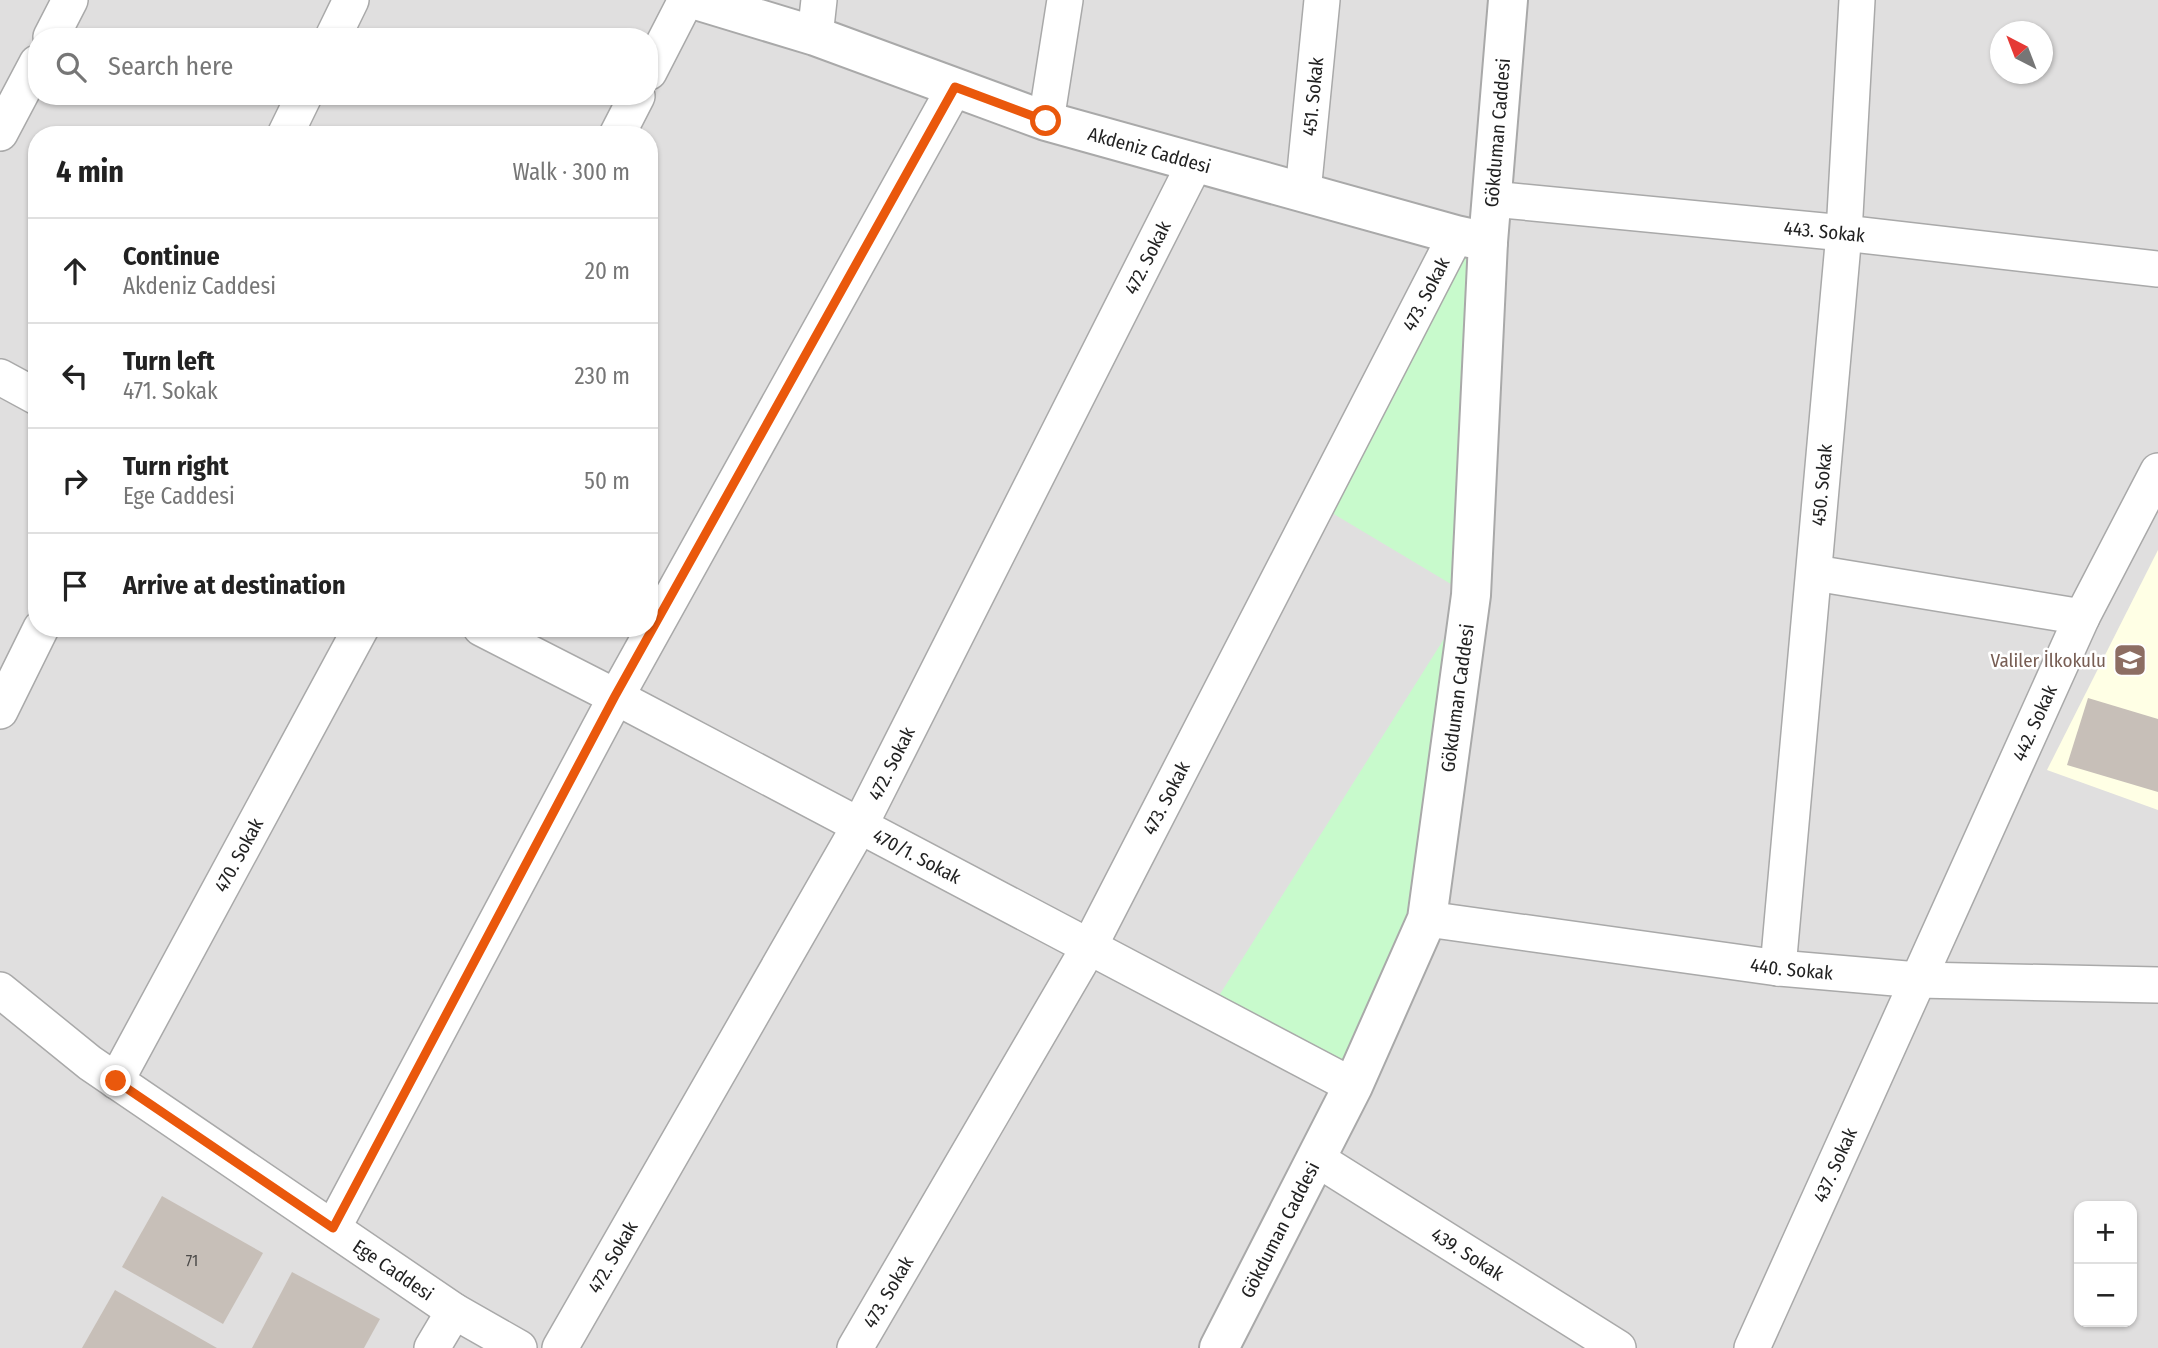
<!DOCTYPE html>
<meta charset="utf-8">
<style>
:root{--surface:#fff;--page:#f6f6f6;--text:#222;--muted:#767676;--line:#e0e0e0}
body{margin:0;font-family:"Fira Sans Condensed",sans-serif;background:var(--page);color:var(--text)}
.controls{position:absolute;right:21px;bottom:21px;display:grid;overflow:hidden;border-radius:14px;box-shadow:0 2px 5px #0004}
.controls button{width:63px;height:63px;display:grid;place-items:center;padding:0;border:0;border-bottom:2px solid var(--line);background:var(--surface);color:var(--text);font:35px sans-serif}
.compass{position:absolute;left:1990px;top:21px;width:63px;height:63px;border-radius:50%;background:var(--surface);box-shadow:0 2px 5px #0004;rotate:318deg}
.stop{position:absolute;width:21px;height:21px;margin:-16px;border:5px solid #ea580c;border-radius:50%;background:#fff}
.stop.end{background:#ea580c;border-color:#fff;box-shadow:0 2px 7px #0008}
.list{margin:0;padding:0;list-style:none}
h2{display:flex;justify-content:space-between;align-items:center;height:91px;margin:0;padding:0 28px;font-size:30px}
h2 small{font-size:23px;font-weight:400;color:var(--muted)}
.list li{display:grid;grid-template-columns:46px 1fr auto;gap:21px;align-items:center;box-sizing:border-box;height:105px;padding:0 28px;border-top:2px solid var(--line)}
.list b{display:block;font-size:26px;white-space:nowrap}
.list p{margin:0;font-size:23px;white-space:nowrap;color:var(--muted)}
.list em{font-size:23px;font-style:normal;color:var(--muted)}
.icon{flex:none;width:38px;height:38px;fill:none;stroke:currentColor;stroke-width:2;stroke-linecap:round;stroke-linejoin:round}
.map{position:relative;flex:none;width:2158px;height:1348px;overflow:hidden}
.search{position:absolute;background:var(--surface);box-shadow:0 2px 5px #0004;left:28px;top:28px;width:630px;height:77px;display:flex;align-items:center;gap:18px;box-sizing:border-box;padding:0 24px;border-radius:28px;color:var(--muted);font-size:26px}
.panel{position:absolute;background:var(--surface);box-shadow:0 2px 5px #0004;left:28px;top:126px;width:630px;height:511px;border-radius:28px}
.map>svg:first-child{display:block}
.residential{fill:#e0dfdf;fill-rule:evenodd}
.education{fill:#ffffe5}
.park{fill:#c8facc}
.building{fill:#c7bfb8}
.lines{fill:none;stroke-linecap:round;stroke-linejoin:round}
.minor-casing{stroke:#a9a9a9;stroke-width:38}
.tertiary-casing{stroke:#a9a9a9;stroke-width:42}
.minor{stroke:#fff;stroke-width:35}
.tertiary{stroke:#fff;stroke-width:38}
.route{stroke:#ea580c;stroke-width:9}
.labels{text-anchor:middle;stroke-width:5;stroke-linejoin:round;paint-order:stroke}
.number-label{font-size:16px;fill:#4b4948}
.street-label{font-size:19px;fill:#222;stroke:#fff}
.education-label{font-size:19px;fill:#785e54;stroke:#fff;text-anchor:end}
</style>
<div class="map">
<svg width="2158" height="1348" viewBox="0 0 2158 1348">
<rect width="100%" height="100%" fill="#f2efe9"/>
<path class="residential" d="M0,0h2158v1348h-2158zM2000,32h42v42h-42zM37,37h612v59h-612zM37,135h612v493h-612zM2079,1206h53v116h-53z"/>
<path class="education" d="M2158,550v260l-111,-40z"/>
<path class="park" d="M1456,235l32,7 -17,353 -34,326 -84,165 -143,-76 261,-414 -154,-92z"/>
<g class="building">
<path d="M2088,698l70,21v73l-91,-27z"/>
<path d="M162,1196l101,57 -40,71 -101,-57z"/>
<path d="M292,1272l88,47 -16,29h-112z"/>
<path d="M115,1290l102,58h-135z"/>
</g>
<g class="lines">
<defs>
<g id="minor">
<path d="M815,36l4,-36"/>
<path d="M51,37l19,-37"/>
<path d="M333,37l18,-37"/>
<path d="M649,72l37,-72"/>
<path d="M1046,121l19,-121"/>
<path d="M0,133l37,-70"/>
<path d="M285,135l19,-39"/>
<path d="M617,135l20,-39"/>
<path id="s1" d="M1303,192l19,-192"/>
<path id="s2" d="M1492,199l352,34 314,36"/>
<path d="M0,377l37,20"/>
<path d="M1815,573l267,44"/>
<path id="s3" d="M481,628l135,69 737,389"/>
<path d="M0,711l41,-83"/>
<path id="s4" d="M1427,919l351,49 140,12 240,5"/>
<path id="s5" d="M1778,968l66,-735 13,-233"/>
<path id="s6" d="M0,990l90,73 364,248 65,37"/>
<path id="s7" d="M116,1081l245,-453"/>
<path id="s8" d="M1317,1159l301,189"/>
<path d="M333,1228l283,-531 339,-610"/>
<path d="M432,1348l22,-37"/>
<path id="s9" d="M560,1348l299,-521 336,-664"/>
<path id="s10" d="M855,1348l234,-401 367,-712"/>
<path id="s11" d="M1752,1348l330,-731 76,-146"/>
</g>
<g id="tertiary">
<path id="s12" d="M696,0l119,36 231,85 410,114 32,7"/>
<path id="s13" d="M1219,1348l134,-262 74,-167 44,-324 17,-353 20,-242"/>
</g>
</defs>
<use href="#minor" class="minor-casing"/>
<use href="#tertiary" class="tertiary-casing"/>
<use href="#minor" class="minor"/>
<use href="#tertiary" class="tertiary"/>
</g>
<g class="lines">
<path class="route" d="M116,1081l217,147 282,-532 340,-609 91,34"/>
</g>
<defs>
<symbol id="school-square" viewBox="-11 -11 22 22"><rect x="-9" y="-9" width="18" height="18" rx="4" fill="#8d6e63" stroke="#fff"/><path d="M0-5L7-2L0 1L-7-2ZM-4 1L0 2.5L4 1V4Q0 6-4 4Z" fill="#fff"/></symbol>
</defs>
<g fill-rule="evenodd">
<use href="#school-square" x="2111" y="641" width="38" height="38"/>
</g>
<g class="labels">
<g class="number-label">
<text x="192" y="1266">71</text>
</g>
<g class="street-label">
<text dy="7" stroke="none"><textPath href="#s1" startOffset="96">451. Sokak</textPath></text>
<text dy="7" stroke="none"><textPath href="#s13" startOffset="1267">Gökduman Caddesi</textPath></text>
<text dy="7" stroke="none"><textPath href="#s12" startOffset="478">Akdeniz Caddesi</textPath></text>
<text dy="7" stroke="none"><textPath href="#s2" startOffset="334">443. Sokak</textPath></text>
<text dy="7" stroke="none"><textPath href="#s9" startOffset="1239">472. Sokak</textPath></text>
<text dy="7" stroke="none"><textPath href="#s10" startOffset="1199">473. Sokak</textPath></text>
<text dy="7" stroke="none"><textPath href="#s5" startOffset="485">450. Sokak</textPath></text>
<text dy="7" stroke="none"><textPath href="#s13" startOffset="700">Gökduman Caddesi</textPath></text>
<text dy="7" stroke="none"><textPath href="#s11" startOffset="686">442. Sokak</textPath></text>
<text dy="7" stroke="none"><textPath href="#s9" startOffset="672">472. Sokak</textPath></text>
<text dy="7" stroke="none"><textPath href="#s10" startOffset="632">473. Sokak</textPath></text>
<text dy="7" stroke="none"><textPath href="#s7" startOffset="257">470. Sokak</textPath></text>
<text dy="7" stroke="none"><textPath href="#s3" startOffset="492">470/1. Sokak</textPath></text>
<text dy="7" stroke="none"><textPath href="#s4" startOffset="368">440. Sokak</textPath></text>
<text dy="7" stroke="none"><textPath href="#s11" startOffset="201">437. Sokak</textPath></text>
<text dy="7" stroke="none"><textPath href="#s13" startOffset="133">Gökduman Caddesi</textPath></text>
<text dy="7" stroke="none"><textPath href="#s8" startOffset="178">439. Sokak</textPath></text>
<text dy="7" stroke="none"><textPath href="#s9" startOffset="105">472. Sokak</textPath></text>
<text dy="7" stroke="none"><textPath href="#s6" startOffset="483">Ege Caddesi</textPath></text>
<text dy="7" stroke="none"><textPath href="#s10" startOffset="65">473. Sokak</textPath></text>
</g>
<g class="education-label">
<text x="2106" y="667">Valiler İlkokulu</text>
</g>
</g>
</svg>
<div class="controls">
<button>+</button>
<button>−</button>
</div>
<svg class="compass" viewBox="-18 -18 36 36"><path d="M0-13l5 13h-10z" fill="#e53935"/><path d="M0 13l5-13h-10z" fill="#767676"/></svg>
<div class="stop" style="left:1046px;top:121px"></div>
<div class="stop end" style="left:116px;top:1081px"></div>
<div class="search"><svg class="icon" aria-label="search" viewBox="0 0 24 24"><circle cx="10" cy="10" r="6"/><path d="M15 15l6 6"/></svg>Search here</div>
<section class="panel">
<h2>4 min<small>Walk · 300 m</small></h2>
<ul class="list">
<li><svg class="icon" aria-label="ahead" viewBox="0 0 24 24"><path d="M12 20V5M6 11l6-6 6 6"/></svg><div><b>Continue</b><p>Akdeniz Caddesi</p></div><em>20 m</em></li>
<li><svg class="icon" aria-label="left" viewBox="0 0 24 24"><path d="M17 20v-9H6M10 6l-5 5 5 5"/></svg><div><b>Turn left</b><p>471. Sokak</p></div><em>230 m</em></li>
<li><svg class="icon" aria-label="right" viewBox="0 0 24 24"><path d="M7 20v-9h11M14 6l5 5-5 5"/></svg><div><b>Turn right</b><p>Ege Caddesi</p></div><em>50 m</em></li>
<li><svg class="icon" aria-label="arrive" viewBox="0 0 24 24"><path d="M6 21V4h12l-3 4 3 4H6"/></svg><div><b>Arrive at destination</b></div></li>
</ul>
</section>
</div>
